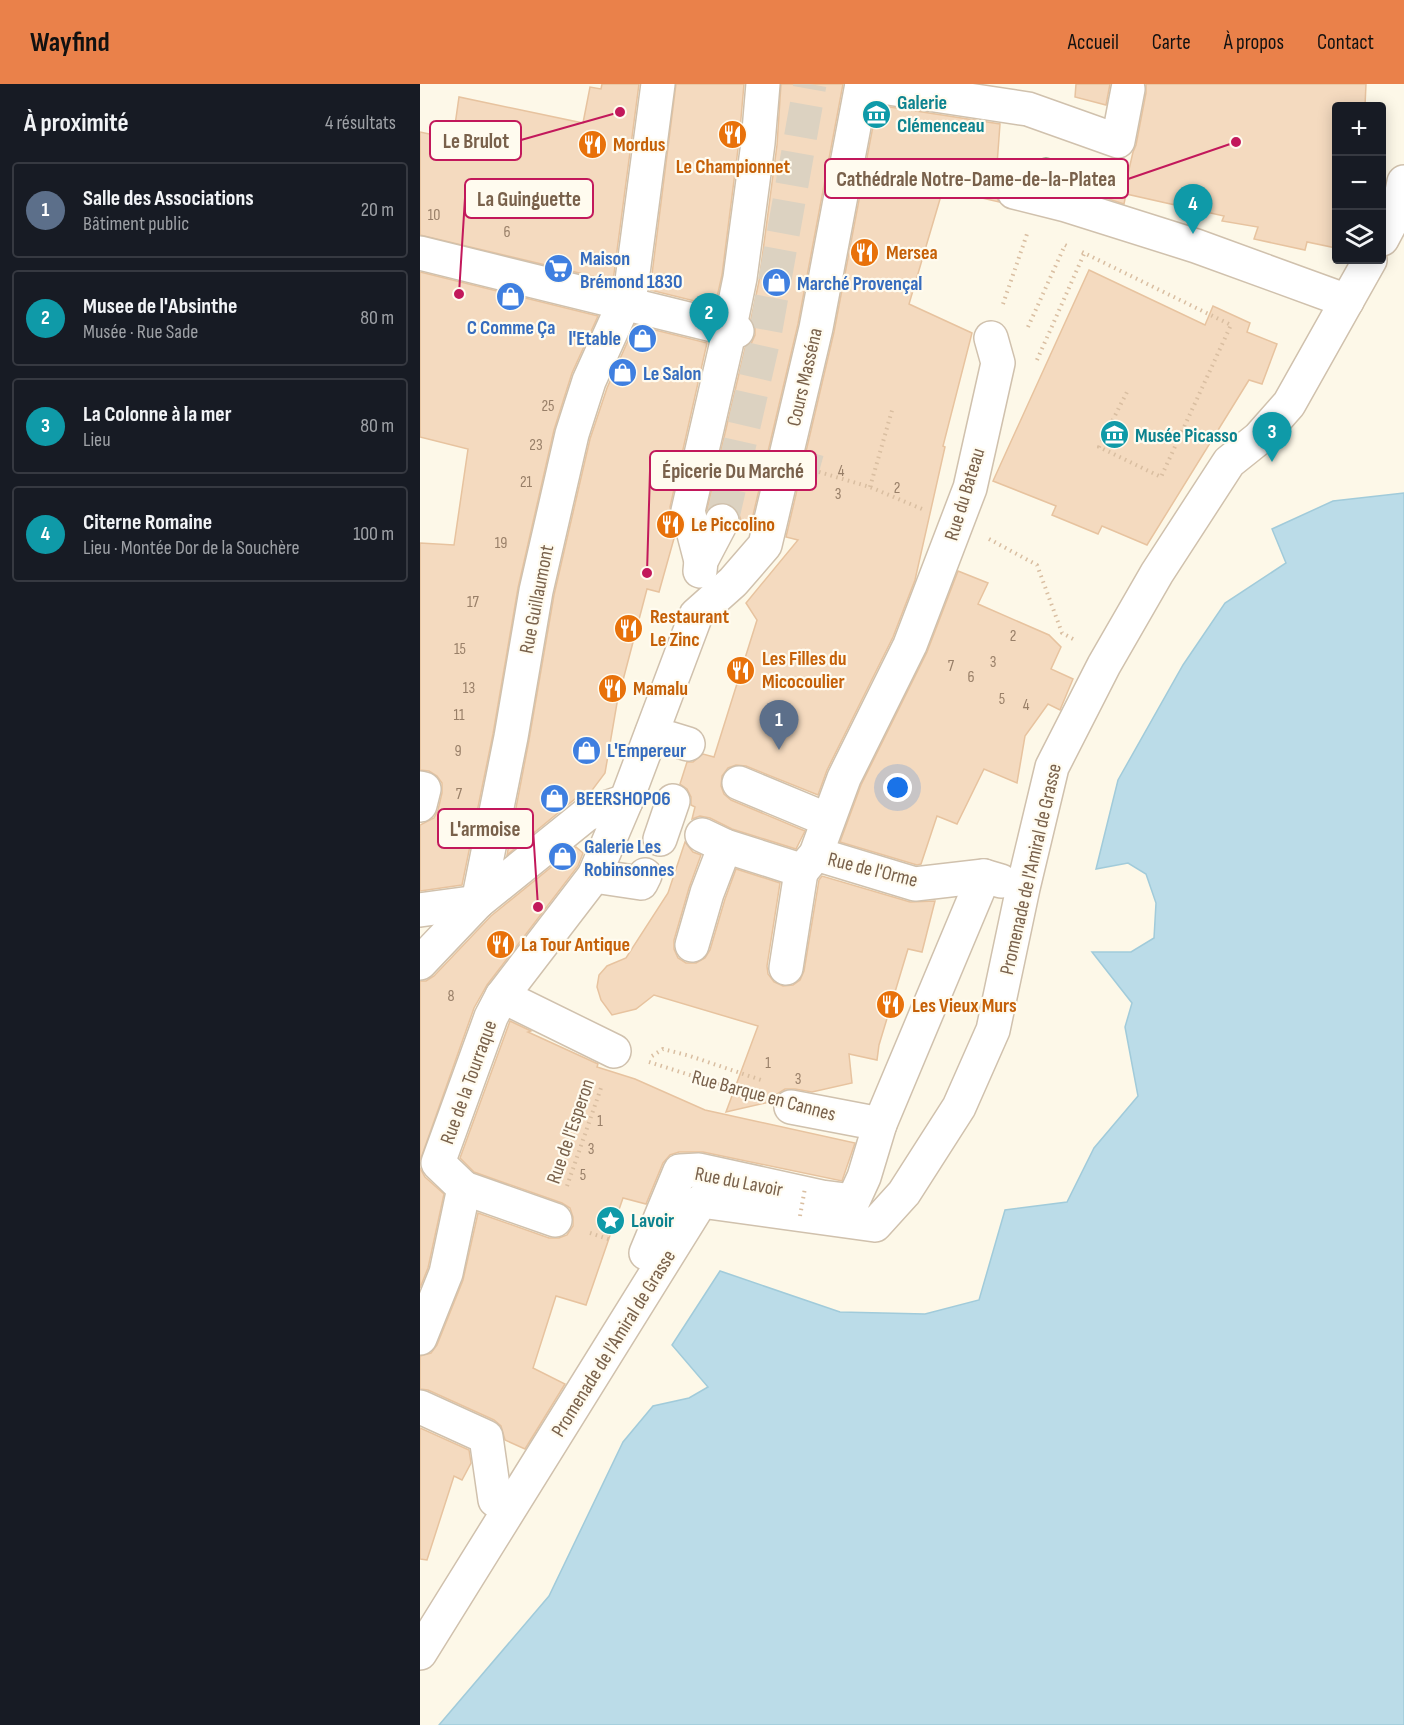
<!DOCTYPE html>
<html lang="fr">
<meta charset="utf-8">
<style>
:root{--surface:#171b24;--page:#20242c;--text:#f1f3f6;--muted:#9ea1a6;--line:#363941;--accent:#ea814a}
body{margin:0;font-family:"Sofia Sans Condensed",sans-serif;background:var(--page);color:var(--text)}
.controls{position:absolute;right:18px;top:18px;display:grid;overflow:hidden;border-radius:6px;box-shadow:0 3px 15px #0003}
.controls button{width:54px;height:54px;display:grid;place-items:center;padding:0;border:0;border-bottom:2px solid var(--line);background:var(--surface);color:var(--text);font:30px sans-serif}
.you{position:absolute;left:478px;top:704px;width:21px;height:21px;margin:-15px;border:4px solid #fff;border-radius:50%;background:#1a73e8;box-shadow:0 0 0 9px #1a73e833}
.badge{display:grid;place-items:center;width:39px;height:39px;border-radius:50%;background:var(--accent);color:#fff;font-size:20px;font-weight:700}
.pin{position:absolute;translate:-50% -50px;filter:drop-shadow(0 2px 3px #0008)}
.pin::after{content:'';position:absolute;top:32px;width:21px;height:18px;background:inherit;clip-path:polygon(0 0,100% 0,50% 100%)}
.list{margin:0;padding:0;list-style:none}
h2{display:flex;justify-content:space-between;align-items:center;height:78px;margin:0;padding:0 24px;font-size:26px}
h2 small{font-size:20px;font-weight:400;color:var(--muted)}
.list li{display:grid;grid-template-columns:39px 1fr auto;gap:18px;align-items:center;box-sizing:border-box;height:96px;margin:0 12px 12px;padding:0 12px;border:2px solid var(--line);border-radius:6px}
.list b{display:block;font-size:22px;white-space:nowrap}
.list p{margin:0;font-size:20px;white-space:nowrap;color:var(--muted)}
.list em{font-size:20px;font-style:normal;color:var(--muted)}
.icon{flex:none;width:33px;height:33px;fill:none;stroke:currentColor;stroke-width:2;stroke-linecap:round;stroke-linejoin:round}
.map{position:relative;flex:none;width:984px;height:1641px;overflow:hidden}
header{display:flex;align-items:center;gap:36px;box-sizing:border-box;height:84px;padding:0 30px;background:var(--accent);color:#111}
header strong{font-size:28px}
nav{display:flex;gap:33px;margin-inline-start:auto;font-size:21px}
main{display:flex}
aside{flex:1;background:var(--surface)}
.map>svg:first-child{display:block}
.water{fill:#bbdce8;stroke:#a1cbda;stroke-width:1.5}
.building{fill:#f4dabf;stroke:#e7c39f;stroke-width:1.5}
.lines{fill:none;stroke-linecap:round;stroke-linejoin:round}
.minor-tunnel{stroke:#dcd2c1;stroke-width:33;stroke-dasharray:33 16;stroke-linecap:butt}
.minor-casing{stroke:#d0c1ad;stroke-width:36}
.path{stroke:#d9bea1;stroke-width:4;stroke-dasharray:1.5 4.5;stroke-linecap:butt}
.minor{stroke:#fff;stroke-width:33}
.path-bridge{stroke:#d9bea1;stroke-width:4;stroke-dasharray:1.5 4.5;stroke-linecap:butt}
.tree{fill:#9cb58d}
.labels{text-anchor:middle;stroke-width:4.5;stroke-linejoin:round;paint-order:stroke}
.number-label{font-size:16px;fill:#987f68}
.culture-label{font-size:20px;font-weight:bold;fill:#0d838f;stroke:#fffbef;text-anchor:start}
.food-label{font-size:20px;font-weight:bold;fill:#c56008;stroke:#fffbef;text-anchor:start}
.shop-label{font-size:20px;font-weight:bold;fill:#366cbe;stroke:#fffbef;text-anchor:start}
.street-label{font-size:20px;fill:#79614b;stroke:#fffbef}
.leader{fill:none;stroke:#c2185b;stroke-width:2}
.callout-dot{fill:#c2185b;stroke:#fffbef;stroke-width:2}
.callout{fill:#fffbef;stroke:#c2185b;stroke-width:2}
.callout-label{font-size:21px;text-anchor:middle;font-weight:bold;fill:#79614b}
</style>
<header>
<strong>Wayfind</strong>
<nav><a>Accueil</a><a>Carte</a><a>À propos</a><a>Contact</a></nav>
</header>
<main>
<aside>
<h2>À proximité<small>4 résultats</small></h2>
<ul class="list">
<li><span class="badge" style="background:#5c6f8a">1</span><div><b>Salle des Associations</b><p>Bâtiment public</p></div><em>20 m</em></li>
<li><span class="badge" style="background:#0f9aa8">2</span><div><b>Musee de l'Absinthe</b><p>Musée · Rue Sade</p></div><em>80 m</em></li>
<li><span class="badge" style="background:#0f9aa8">3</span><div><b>La Colonne à la mer</b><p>Lieu</p></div><em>80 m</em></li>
<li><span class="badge" style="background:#0f9aa8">4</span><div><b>Citerne Romaine</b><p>Lieu · Montée Dor de la Souchère</p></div><em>100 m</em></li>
</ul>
</aside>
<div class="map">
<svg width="984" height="1641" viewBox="0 0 984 1641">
<rect width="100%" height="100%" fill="#fdf8e8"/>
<path class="water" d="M984,409v1232h-965l110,-129 74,-154 30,-36 36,-8 19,-11 -36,-42 48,-74 120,41 85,2 54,-14 26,-90 62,-8 27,-54 44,-52 -13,-69 7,-24 -40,-51h39l23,-14 2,-35 -10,-29 -18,-11 -32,6 22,-89 65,-115 42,-62 61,-40 -14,-34 61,-28z"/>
<g class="building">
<path d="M182,0h37l-26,197 -193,-46v-103l33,7 6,-42 124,26 7,-36 11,2z"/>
<path d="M256,0h68l-5,57 -17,134 -7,31 -65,-16z"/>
<path d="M361,0h62l-45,240 -48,204 -10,-3 1,-5 -3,-8 -8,-8 -9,-2 -8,3 -6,5 38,-162 6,-4 4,-9v-9l-4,-7 8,-38 18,-136z"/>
<path d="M656,0h34l-4,21 -31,-8z"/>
<path d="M726,0h220l-1,22h-29v142l-29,-6 -2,8 -51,-11 4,-12 -36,-6 2,-5 -98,-22 -2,10 -55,-18 6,-22 52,14 6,-26 3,-7 10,-52z"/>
<path d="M457,21l123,19 -3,41h5l-6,8 -2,9 1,12 4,8 -56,-13 -34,115 63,29 -29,113 2,1 -30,133 -22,57 -66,133 -9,25 -72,-29 -10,-1 -8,3 -6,8 -1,10 3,8 7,6 74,31 -9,18 -64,-20 -22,-11 -10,-2 -8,3 3,-12 -4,-2v-8l-4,-8 -7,-5 7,-22h6l10,-8 11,3 43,-137 -11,-17 52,-63 -12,-3 48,-205z"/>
<path d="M669,186l116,55 8,-19 37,17 -3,9 30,12 -15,40 -13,-4 -102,165 -45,-19 -4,8 -46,-19 4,-9 -63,-25z"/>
<path d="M0,188l178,44 -26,57 -18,57 -36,158 -25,146 -31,151 -42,6v-66l14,-7 4,-8 4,-17v-10l-5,-7 -8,-5 -9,-1v-227l34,2 14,-96 -48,-12z"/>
<path d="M215,241l72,18 -37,164 5,28 -16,57 -12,-3 -30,114 -12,70 -15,20 -15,6 -68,56 22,-115 25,-145 36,-156 17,-51z"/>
<path d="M538,487l30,12 -10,21 71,31 12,12 -10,22 22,10 -13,31 -12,-6 -23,32 -8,47 -33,-14 -27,55 -20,-8 -16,48 -4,1 -77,-23 21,-57 66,-133z"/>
<path d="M265,758l8,10 8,3 -12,33 -15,52v9l4,9 8,5h10l9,-5 5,-8 15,-51 11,-30 44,14 -13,83 1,8 6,8 9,4 10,-1 7,-5 4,-9 15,-91 3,-4 88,26 25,-1 -13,51 -14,-3 -29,96 -2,15 -28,-6 3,29 -40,9 -17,-3h-10l-8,5 -3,7 -48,11 32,-86 -104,-31 -18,14 -24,6 -11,-15 -4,-13 2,-12 8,-9 19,-8 42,-65z"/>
<path d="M156,763l7,6 -5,13 -91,119 -13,23 -54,153v-180h6l8,-5 57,-60z"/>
<path d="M90,937l21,10 -3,1 70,32 -1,3 38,12 70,31 150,33 -13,38 -139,-29h-24l-9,3 -7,8 -17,41 -23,-6 -37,107 -30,-9 -23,72 32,16 -40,65 -20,-9 -4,-14 -7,-6 -66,-30 -8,-1v-33l11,-3 6,-8 26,-65 15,-67 71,25h10l8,-3 6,-9v-9l-3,-9 -8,-5 -88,-31 -14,-14z"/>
<path d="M0,1084l5,9 19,17 -16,74 -8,20z"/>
<path d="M0,1344l49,22 2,13 -9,17 -8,-4 -27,84 -7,-1z"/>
</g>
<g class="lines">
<g class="minor-tunnel">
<path d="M381,383l18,5"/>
<path d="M302,437l43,-186 45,-251"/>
</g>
<defs>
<g id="minor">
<path d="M442,0l166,25 90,32 10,-52"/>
<path d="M593,96l1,12 52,13 130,41 151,55"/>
<path d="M962,155l17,-32 5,-25"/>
<path d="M0,169l317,78"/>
<path d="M281,477l-13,-50 38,-165 14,-68 18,-135 5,-59"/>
<path d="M280,487l1,-10 21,-40"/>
<path d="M232,649l36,11"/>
<path d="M319,699l89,37"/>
<path d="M0,704l4,1 -4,16"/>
<path d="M282,751l23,11 69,22 7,4"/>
<path d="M240,755l13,-38"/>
<path d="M396,770l99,30 69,-8 17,5"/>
<path d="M381,788l15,-18 28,-76 66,-133 60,-157 28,-125 -7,-25"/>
<path d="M174,792l47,7 4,-8"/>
<path d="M0,826l58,-8 109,-88 39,-13"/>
<path d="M272,861l15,-52 18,-47"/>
<path d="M0,879l58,-61 33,-165 25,-146 36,-157 17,-53 42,-93 27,-204"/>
<path d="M366,884l15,-96"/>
<path d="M82,912l112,55"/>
<path d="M371,1023l89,17 104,-248"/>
<path d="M44,1104l91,32"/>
<path d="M226,1169l34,-82 19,-1 123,27 31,4 11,-24 16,-53"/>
<path d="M0,1254l26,-65 18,-85 -26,-25 53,-146 11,-21 92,-120 32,-75 70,-186 37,-33 32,-37 51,-217 46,-244"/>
<path d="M0,1323l66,30 9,63"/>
<path d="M0,1569l281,-452 174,24 29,-32 55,-86 34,-77 30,-142 29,-121 52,-102 53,-92 72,-111 30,-24 30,-34 81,-144"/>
</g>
</defs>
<use href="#minor" class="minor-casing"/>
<g class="path">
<path d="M662,168l149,73 -70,152 -62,-30 28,-55"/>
<path d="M583,220l24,-70"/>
<path d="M608,243l37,-82 2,1"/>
<path d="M617,276l47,-106"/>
<path d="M399,388l51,15 52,22"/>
<path d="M450,403l23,-80"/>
<path d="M569,455l48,26 25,68 13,7"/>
<path d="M232,972l11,-7 27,7 74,25"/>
<path d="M229,978l107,34"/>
<path d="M147,1102l35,-101"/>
<path d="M170,1149l21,7"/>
</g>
<use href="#minor" class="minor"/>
<path class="path-bridge" d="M380,1132l5,-28"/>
</g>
<circle class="tree" cx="626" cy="82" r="9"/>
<defs>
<symbol id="museum-disc" viewBox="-11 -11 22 22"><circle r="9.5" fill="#0f9aa8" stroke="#fffbef"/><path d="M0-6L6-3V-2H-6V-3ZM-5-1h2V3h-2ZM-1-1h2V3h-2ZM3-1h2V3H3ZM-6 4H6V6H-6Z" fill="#fff"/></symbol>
<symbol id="restaurant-disc" viewBox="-11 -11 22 22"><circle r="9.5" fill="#e8710a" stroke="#fffbef"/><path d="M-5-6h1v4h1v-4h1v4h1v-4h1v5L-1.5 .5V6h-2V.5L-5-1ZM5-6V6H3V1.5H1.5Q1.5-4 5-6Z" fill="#fff"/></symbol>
<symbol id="supermarket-disc" viewBox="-11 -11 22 22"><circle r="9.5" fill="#3f7fe0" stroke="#fffbef"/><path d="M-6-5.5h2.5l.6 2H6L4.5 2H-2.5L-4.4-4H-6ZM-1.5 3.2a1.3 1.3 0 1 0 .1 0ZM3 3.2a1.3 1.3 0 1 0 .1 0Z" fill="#fff"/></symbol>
<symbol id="shop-disc" viewBox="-11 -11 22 22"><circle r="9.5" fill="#3f7fe0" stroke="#fffbef"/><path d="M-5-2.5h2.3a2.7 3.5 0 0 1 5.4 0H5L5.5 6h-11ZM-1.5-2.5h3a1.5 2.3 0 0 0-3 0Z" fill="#fff"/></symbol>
<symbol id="sight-disc" viewBox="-11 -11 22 22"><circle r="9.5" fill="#0f9aa8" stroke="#fffbef"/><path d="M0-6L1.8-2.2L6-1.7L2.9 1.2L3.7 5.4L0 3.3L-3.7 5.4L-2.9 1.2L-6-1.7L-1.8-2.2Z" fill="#fff"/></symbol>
</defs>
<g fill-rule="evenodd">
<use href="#museum-disc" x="440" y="14" width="33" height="33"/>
<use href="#restaurant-disc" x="296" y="34" width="33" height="33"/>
<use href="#restaurant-disc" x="156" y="44" width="33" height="33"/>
<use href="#restaurant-disc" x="428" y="152" width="33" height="33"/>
<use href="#supermarket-disc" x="122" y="168" width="33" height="33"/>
<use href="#shop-disc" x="340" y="182" width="33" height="33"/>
<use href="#shop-disc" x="74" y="196" width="33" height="33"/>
<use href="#shop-disc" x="206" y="238" width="33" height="33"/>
<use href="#shop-disc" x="186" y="272" width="33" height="33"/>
<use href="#museum-disc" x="678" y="334" width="33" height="33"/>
<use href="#restaurant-disc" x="234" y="424" width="33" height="33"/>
<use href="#restaurant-disc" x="192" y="528" width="33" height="33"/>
<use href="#restaurant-disc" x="304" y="570" width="33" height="33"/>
<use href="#restaurant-disc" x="176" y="588" width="33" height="33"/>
<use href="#shop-disc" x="150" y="650" width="33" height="33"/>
<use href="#shop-disc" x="118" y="698" width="33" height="33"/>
<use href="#shop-disc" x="126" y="756" width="33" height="33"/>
<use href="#restaurant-disc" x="64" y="844" width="33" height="33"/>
<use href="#restaurant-disc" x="454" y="904" width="33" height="33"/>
<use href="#sight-disc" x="174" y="1120" width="33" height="33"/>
</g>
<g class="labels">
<g class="number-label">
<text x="14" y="136">10</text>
<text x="87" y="153">6</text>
<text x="128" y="327">25</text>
<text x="116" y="366">23</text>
<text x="421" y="392">4</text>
<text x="106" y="403">21</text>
<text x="477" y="409">2</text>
<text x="418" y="415">3</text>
<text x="81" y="464">19</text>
<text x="53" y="523">17</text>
<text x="593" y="557">2</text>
<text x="40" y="570">15</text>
<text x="573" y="583">3</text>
<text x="531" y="587">7</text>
<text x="551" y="598">6</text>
<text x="49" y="609">13</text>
<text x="582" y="620">5</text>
<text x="606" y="626">4</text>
<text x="39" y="636">11</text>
<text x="38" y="672">9</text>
<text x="39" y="715">7</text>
<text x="31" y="917">8</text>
<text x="348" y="984">1</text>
<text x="378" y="1000">3</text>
<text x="180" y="1042">1</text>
<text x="171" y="1070">3</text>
<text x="163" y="1096">5</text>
</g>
<g class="culture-label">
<text x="477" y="25">Galerie<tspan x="477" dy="23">Clémenceau</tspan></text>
<text x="715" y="358">Musée Picasso</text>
<text x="211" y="1143">Lavoir</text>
</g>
<g class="food-label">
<text x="193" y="67">Mordus</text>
<text x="313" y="89" text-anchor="middle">Le Championnet</text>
<text x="466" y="175">Mersea</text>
<text x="271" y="447">Le Piccolino</text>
<text x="230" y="539">Restaurant<tspan x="230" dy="23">Le Zinc</tspan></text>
<text x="342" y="581">Les Filles du<tspan x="342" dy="23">Micocoulier</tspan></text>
<text x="213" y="611">Mamalu</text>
<text x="101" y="867">La Tour Antique</text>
<text x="492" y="928">Les Vieux Murs</text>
</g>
<g class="shop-label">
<text x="160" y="181">Maison<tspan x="160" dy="23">Brémond 1830</tspan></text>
<text x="377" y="206">Marché Provençal</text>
<text x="91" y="250" text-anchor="middle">C Comme Ça</text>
<text x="201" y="261" text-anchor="end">l'Etable</text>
<text x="223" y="296">Le Salon</text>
<text x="187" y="673">L'Empereur</text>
<text x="156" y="721">BEERSHOP06</text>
<text x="164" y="769">Galerie Les<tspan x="164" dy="23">Robinsonnes</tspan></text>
</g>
<g class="street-label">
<text transform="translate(384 293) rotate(-77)" y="7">Cours Masséna</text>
<text transform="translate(544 410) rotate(-73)" y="7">Rue du Bateau</text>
<text transform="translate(116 515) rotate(-79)" y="7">Rue Guillaumont</text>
<text transform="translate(453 785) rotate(14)" y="7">Rue de l'Orme</text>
<text transform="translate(610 785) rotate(-77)" y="7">Promenade de l'Amiral de Grasse</text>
<text transform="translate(48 998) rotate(-70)" y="7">Rue de la Tourraque</text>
<text transform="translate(344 1011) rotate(15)" y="7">Rue Barque en Cannes</text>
<text transform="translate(150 1047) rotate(-71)" y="7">Rue de l'Esperon</text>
<text transform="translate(319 1097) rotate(11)" y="7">Rue du Lavoir</text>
<text transform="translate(193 1259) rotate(-58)" y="7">Promenade de l'Amiral de Grasse</text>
</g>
</g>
<path class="leader" d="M200 28L101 56M816 58L708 95M39 210L45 114M227 489L230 387M118 823L113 745"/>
<g class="callout-dot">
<circle cx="200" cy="28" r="6"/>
<circle cx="816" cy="58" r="6"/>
<circle cx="39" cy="210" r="6"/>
<circle cx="227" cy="489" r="6"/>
<circle cx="118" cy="823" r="6"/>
</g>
<g class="callout">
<rect x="10" y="37" width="91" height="39" rx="6"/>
<rect x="405" y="75" width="303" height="39" rx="6"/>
<rect x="45" y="95" width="128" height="39" rx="6"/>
<rect x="230" y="367" width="166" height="39" rx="6"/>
<rect x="18" y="725" width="95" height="39" rx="6"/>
</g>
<g class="callout-label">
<text x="56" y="64">Le Brulot</text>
<text x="556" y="102">Cathédrale Notre-Dame-de-la-Platea</text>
<text x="109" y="122">La Guinguette</text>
<text x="313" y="394">Épicerie Du Marché</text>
<text x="65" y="752">L'armoise</text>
</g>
</svg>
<div class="controls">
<button>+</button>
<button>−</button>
<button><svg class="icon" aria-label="layers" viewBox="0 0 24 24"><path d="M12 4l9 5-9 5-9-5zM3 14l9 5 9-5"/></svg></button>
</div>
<div class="you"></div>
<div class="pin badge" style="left:359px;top:666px;background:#5c6f8a">1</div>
<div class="pin badge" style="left:289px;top:259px;background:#0f9aa8">2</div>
<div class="pin badge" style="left:852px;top:378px;background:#0f9aa8">3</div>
<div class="pin badge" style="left:773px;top:150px;background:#0f9aa8">4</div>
</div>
</main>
